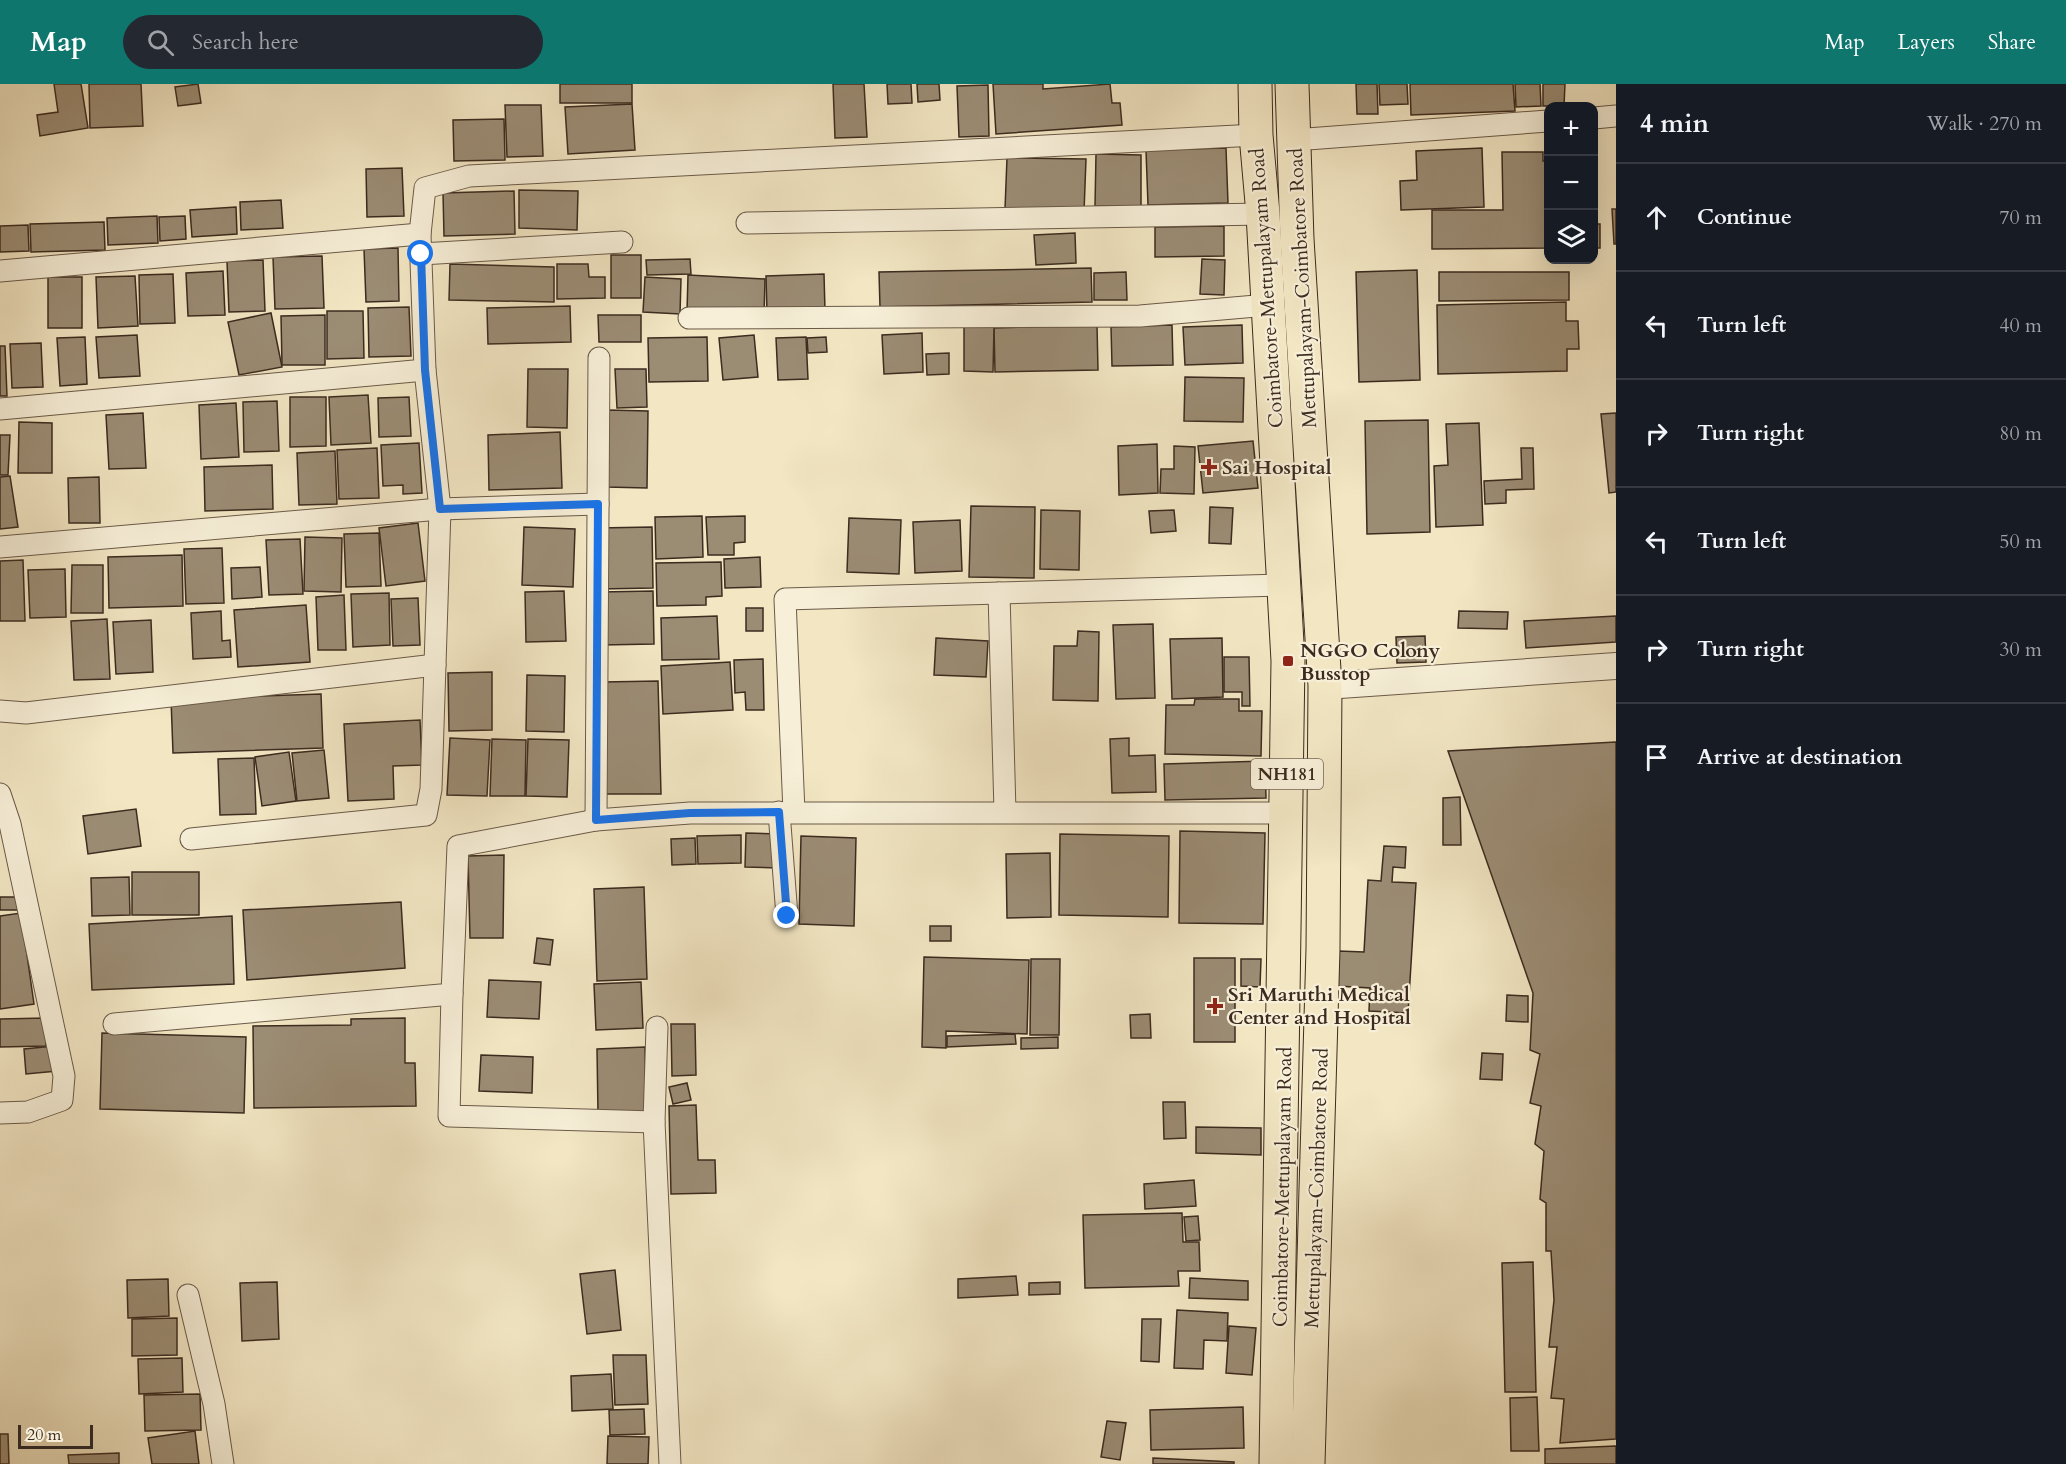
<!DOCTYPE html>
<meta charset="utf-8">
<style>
:root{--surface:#171b24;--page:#242831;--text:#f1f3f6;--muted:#9ea1a6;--line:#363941;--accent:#0f766e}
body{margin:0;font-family:Cardo,serif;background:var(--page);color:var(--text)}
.controls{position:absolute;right:18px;top:18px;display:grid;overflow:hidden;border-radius:12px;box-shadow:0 6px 24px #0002}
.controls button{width:54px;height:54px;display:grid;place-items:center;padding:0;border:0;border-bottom:2px solid var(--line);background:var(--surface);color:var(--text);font:30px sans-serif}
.scale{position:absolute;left:18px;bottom:15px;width:75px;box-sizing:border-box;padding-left:6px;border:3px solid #3c2b1f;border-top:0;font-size:16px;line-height:21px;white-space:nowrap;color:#3c2b1f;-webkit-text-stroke:4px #f7efd8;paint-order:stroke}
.stop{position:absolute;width:18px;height:18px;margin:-14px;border:4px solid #1a73e8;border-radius:50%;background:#fff}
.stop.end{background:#1a73e8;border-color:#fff;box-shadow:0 2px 6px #0008}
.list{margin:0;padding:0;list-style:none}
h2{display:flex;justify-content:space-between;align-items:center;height:78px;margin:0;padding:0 24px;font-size:26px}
h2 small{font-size:20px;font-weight:400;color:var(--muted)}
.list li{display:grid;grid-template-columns:39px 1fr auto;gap:18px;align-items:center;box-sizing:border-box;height:108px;padding:0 24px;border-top:2px solid var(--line)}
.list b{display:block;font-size:22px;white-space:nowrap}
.list em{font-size:20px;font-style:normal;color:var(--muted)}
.icon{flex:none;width:33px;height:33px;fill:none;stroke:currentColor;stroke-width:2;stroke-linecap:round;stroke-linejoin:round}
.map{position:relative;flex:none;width:1616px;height:1380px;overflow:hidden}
header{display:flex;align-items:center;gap:36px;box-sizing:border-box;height:84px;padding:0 30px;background:var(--accent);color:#fff}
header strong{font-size:28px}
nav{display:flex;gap:33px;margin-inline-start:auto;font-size:21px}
.search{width:420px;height:54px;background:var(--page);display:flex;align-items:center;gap:15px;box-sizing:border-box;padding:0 21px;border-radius:33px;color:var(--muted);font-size:22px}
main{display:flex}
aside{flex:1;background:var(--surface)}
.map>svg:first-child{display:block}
.building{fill:#9b8c74;stroke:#3c2b1f;stroke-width:1.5}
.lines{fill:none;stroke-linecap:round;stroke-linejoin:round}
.minor-casing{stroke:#6a5a48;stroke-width:23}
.tertiary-casing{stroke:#6a5a48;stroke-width:28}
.trunk-casing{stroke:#3c2b1f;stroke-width:35}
.minor{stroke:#f7efd8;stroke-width:21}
.tertiary{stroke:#f7efd8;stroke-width:26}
.trunk{stroke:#f2e6c3;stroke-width:33}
.route{stroke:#1a73e8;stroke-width:8}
.poi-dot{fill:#8f2418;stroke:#f7efd8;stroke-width:2}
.labels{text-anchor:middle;stroke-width:4.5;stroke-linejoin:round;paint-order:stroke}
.shield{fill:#f7efd8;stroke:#746656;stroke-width:1.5}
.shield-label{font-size:18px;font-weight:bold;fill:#3c2b1f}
.street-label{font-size:20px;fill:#3c2b1f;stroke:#f7efd8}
.poi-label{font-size:20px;font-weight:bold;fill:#3c2b1f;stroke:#f7efd8;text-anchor:start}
</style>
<header>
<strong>Map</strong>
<div class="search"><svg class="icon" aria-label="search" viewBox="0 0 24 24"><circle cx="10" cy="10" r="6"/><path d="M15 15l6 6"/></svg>Search here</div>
<nav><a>Map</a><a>Layers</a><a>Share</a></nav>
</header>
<main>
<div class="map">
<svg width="1616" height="1380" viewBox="0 0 1616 1380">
<rect width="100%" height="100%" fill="#f2e6c3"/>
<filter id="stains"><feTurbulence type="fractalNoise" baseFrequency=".00333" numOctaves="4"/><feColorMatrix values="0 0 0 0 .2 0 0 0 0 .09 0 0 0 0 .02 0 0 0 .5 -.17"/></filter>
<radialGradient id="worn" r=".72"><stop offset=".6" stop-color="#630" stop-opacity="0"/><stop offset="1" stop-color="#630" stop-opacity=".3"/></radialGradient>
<g class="building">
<path d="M54,0h27l7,44 -48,8 -3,-21 21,-3z"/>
<path d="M89,0h52l2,42 -53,2z"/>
<path d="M198,0l3,19 -23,3 -3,-19z"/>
<rect x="560" y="0" width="72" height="19"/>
<path d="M833,0h31l3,53 -32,1z"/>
<path d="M887,0h24l1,19 -24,1z"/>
<path d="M917,0h22l1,16 -22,2z"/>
<path d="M993,0h50v5l67,-5 2,19h8l2,22 -126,9z"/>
<path d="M1356,0h21l1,30h-21z"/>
<path d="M1379,0h28l1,20 -28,1z"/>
<path d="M1410,0h103l2,27 -104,4z"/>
<path d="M1515,0h25l1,22 -25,1z"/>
<path d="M1543,0h22l-1,22h-21z"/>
<path d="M988,1l1,51 -30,1 -2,-51z"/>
<path d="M632,20l3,46 -67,4 -3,-47z"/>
<path d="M505,21h36l2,51 -36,1z"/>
<path d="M504,35l1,41 -51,1 -1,-41z"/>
<path d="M1226,64l2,55 -80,2 -2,-55z"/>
<path d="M1482,64l2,59 -83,3 -1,-29 17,-1 -1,-29z"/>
<path d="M1502,68h41v9h5v87l-116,1v-39h71z"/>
<path d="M1096,70l45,1v52l-46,-1z"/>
<path d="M1007,74l79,1 -2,53 -79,-3z"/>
<path d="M402,84l2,48 -37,1 -1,-48z"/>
<path d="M519,106l59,1 -1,39 -58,-2z"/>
<path d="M514,107l1,43 -71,2 -1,-43z"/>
<path d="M281,116l2,28 -42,2 -1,-28z"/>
<path d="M236,123l1,27 -45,3 -2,-27z"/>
<path d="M1612,125h4v35h-2z"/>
<path d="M157,132l1,27 -50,2 -1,-27z"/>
<path d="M185,132l1,23 -26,2 -1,-24z"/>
<path d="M104,138l1,28 -74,2 -1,-28z"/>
<rect x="1594" y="140" width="6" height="24"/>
<path d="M28,141l1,26 -29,1v-26z"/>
<path d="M1224,142v30l-69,1v-30z"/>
<path d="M1075,149l1,30 -40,2 -2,-30z"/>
<path d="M398,164l1,53 -33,1 -2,-53z"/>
<rect x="611" y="171" width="30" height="43"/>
<path d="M322,172l2,52 -49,1 -2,-52z"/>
<path d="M690,175l1,15 -44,1 -1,-15z"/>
<path d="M1202,175l23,1 -1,35 -24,-1z"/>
<path d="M263,176l2,51 -36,1 -2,-51z"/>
<path d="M450,180l104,3v35l-105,-2z"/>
<path d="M557,180h31l1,13h16v21l-48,1z"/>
<path d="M1091,184l1,34 -212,5 -1,-35z"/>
<path d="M1417,186l3,110 -61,2 -3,-110z"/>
<path d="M223,187l2,44 -37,1 -2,-43z"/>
<path d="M1126,188l1,28h-33v-27z"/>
<path d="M1439,188h130v28l-130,1z"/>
<path d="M173,190l2,49 -35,1 -1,-49z"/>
<path d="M824,190l1,37 -58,2 -1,-37z"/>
<path d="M688,191l77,4 -1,36 -77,-3z"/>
<path d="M135,192l3,50 -40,2 -2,-51z"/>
<rect x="48" y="193" width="34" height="51"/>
<path d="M645,193l36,2 -1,35 -37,-2z"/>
<path d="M1566,218v19h12l1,28h-12v22l-129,3 -1,-69z"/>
<path d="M570,222l1,36 -83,2 -1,-36z"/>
<path d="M409,223l2,49 -42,1 -1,-49z"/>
<path d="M327,227h36l1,47 -37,1z"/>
<path d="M271,229l11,54 -43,8 -11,-53z"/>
<path d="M325,231v50h-43l-1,-49z"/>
<path d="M598,231h43v27h-42z"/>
<path d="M1097,241l1,45 -103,2 -1,-44z"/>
<path d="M1172,241l1,40 -61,1 -1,-39z"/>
<path d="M1242,241l1,38 -58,2 -2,-38z"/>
<path d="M964,243h30l-1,45 -29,-1z"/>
<path d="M922,249l1,39 -39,2 -2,-39z"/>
<path d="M137,251l3,41 -41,2 -3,-41z"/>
<path d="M754,251l4,42 -35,3 -4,-42z"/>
<path d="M85,253l2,47 -27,2 -3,-48z"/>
<path d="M707,253l1,44 -59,1 -1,-44z"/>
<path d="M806,253l2,42 -30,1 -2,-42z"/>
<path d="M826,253l1,15 -19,1 -1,-15z"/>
<path d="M41,259l2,44 -31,1 -2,-44z"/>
<path d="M0,262h5l2,50h-7z"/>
<path d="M949,269v21l-22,1 -1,-21z"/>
<path d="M528,285h40l-1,59 -40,-1z"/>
<path d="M615,285h31l1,38 -30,1z"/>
<path d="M1185,293l59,1 -1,44 -59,-1z"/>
<path d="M368,311l3,48 -40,2 -2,-48z"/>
<path d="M290,313h36v49l-36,1z"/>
<path d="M409,313l2,39 -32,1 -1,-39z"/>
<path d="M277,317l2,50 -35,1 -1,-50z"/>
<path d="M236,319l3,54 -38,2 -2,-54z"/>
<path d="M607,326l41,1 -1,77 -41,-1z"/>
<path d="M143,329l3,55 -37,1 -3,-54z"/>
<path d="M1616,329v79l-7,1 -8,-79z"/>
<path d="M1428,336l2,112 -63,2 -2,-113z"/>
<path d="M19,338l33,1v50h-34z"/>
<path d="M1479,339l4,102 -47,2 -2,-61 14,-1 -2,-41z"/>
<path d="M560,348l2,56 -73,2 -1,-55z"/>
<path d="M0,351h10l-2,40h-8z"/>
<path d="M1253,357l5,47 -55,5 -5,-47z"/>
<path d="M419,359l3,50 -19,1v-9l-20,1 -2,-41z"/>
<path d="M1157,360l1,49 -39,2 -1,-49z"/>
<path d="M1174,362l21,1 -1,47 -34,-1 1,-24h13z"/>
<path d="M377,364l2,50 -40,1 -2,-49z"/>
<path d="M1521,364h12l1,41 -28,1v13l-21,1 -1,-23 38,-2z"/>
<path d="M335,367l2,53 -38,1 -2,-52z"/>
<path d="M272,381l1,44 -68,2 -1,-44z"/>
<path d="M10,392l8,51 -18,2v-52z"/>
<path d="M99,393l1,46h-31l-1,-45z"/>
<path d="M971,422l64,1 -1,71 -65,-1z"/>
<path d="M1210,423l23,1 -2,36 -22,-1z"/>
<path d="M1041,426l39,1 -1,59 -39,-1z"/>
<path d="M1174,426l2,21 -25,2 -2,-22z"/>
<path d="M702,432l1,41 -47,2 -1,-42z"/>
<path d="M745,432v26l-11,1v12h-26l-2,-38z"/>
<path d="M849,434l52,2 -2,54 -52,-2z"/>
<path d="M960,436l2,51 -47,2 -2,-51z"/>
<path d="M418,439l7,58 -39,5 -7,-58z"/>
<path d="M524,443l51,2 -2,58 -51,-2z"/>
<path d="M652,443l1,61 -54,1 -1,-61z"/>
<path d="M379,449l2,53 -35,1 -2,-53z"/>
<path d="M305,453l37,1 -1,54 -37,-1z"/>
<path d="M300,455l3,55 -34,1 -3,-55z"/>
<path d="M222,464l2,55 -38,1 -2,-55z"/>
<path d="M182,471l1,51 -74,2 -1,-51z"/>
<path d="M760,473l1,30 -36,1 -1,-29z"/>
<path d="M23,476l2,61h-25v-60z"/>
<path d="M721,478l1,34 -16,1v8l-49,1 -1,-43z"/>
<path d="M72,481h31v48h-32z"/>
<path d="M260,483l2,30 -30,2 -1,-31z"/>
<path d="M65,485l1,48 -36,1 -2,-48z"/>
<path d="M564,507l2,50 -40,1 -1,-50z"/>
<path d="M653,507l1,53 -53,1 -1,-53z"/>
<path d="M389,509l1,52 -37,2 -2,-53z"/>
<path d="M344,511l2,55h-28l-2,-53z"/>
<path d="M418,514l2,47 -27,1 -2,-47z"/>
<path d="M306,521l4,57 -72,5 -4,-57z"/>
<rect x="746" y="524" width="17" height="23"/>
<path d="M221,527l1,30 8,-1 1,17 -38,2 -2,-46z"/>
<path d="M1459,527l49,1 -1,17 -49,-1z"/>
<path d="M717,532l2,43 -57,1 -1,-42z"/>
<path d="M1616,532v26l-90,6 -2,-27z"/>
<path d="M107,535l3,60 -36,1 -3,-59z"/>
<path d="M151,536l2,52 -37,2 -3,-52z"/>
<path d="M1153,540l2,74 -39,1 -3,-74z"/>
<path d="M1078,547l21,1 -1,69 -45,-1 1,-54h23z"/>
<path d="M1425,552l1,26 -29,1 -1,-26z"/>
<path d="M936,554l52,3 -2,36 -52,-2z"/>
<path d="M1222,554l1,59 -51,2 -2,-60z"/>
<path d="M1224,573h25l1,49h-8v-14h-18z"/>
<path d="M763,575l1,51h-18l-1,-18 -10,1 -1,-33z"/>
<path d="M730,578l3,48 -70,4 -2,-48z"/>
<path d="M492,588v58l-43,1 -1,-58z"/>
<path d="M527,591l38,1 -1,56 -38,-1z"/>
<path d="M658,597l3,113h-56l-2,-112z"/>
<path d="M321,610l2,54 -150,5 -2,-54z"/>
<path d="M1195,615h44v12h23l-1,45 -96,-2 1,-49h28z"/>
<path d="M420,636l2,45 -29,1 1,33 -46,2 -4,-77z"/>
<path d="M450,654l40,2 -3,56 -40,-1z"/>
<path d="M1129,654v18l26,-1 1,37 -44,1 -2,-54z"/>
<path d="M492,655l34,1 -1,56h-35z"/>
<path d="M528,655l41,1 -2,57 -41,-1z"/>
<path d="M1616,658v697l-56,4 4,-44 -13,-1 6,-51h-8l5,-47 -3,-49h-5v-48l-6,-4 4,-48 -9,-7 6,-38 -11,-3 10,-49 -10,-4 3,-57 -85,-242z"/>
<path d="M324,666l5,48 -32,3 -5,-48z"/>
<path d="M289,668l7,49 -34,5 -7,-49z"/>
<path d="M254,674l2,56 -36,1 -2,-56z"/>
<path d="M1265,677l1,37 -101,2 -1,-36z"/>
<path d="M1460,713l1,48h-18v-47z"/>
<path d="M136,725l5,37 -53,8 -5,-38z"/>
<path d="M1180,747l85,2 -2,91 -84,-1z"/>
<path d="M746,749l34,1 -1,34 -34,-1z"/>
<path d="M1060,750l109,2 -1,81 -109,-2z"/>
<path d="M741,751v28l-43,1 -1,-28z"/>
<path d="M801,752l55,2 -2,88 -55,-2z"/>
<path d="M695,754l1,26 -24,1 -1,-26z"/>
<path d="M1384,762l22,1 -1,21 -12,-1 -1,15 24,1 -8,130 -39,-2 1,-23 -33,-2 2,-35 25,1 4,-72 13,1z"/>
<path d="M1050,769l1,64 -44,1 -1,-64z"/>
<path d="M504,771l-1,83h-33l-2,-82z"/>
<rect x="132" y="788" width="67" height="43"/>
<path d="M129,793l1,38 -38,1 -1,-38z"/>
<path d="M644,803l3,92 -50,2 -3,-92z"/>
<rect x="0" y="813" width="19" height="13"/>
<path d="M401,818l4,66 -158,12 -4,-70z"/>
<path d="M21,829l13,91 -34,5v-93z"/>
<path d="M232,832l2,68 -142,6 -3,-66z"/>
<rect x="930" y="842" width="21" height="15"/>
<path d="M537,854l16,2 -3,25 -16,-2z"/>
<path d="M924,873l105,3 -2,74 -81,-3v17l-24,-1z"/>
<rect x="1194" y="874" width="41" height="84"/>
<path d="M1031,875h29l-1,76h-29z"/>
<path d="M1241,875h20l-1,28 -19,-1z"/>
<path d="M489,896l52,2 -2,37 -52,-2z"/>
<path d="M641,898l2,46 -47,2 -2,-46z"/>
<path d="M1507,911l21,1v26l-22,-1z"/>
<path d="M1150,930l1,24h-20l-1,-23z"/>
<path d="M45,934l1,28 -46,1v-28z"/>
<path d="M405,934v45h10l1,43 -162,2 -1,-82 98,-1v-6z"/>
<path d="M671,940h24l1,51 -24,1z"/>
<path d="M102,949l144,4 -2,76 -144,-4z"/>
<path d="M1015,950l1,10 -69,3v-11z"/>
<path d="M1058,953v11l-37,1v-11z"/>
<path d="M54,962l3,25 -31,3 -2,-25z"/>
<path d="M645,963l1,65 -48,1 -1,-64z"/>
<path d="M1482,969l21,1 -1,26 -22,-1z"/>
<path d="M481,971l52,2 -1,36 -53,-2z"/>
<path d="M687,999l4,17 -18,4 -4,-17z"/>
<path d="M1163,1018h22l1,36 -22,1z"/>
<path d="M696,1021l2,55h17l1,33 -45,1 -2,-88z"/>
<path d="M1196,1043l65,1v27l-65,-2z"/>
<path d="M1194,1096l2,26 -51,3 -1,-25z"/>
<path d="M1182,1129l1,29h16l1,29h-22l1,15 -94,2 -2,-73z"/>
<path d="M1198,1132l2,24 -14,1 -2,-24z"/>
<path d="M1533,1178l3,130h-31l-3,-129z"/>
<path d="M615,1186l6,60 -34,4 -7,-60z"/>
<path d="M1016,1192l2,19 -60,3v-19z"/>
<path d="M1190,1194l58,3v19l-59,-2z"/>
<path d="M168,1195l1,37 -41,2 -1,-38z"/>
<path d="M277,1198l2,57 -37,2 -2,-58z"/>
<path d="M1060,1198v12l-31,1v-12z"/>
<path d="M1177,1226l51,3 -1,28 -23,-1 -1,29 -29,-1z"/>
<path d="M177,1234v37l-45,1v-37z"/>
<path d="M1142,1235h19l-2,43 -18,-1z"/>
<path d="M1229,1242l27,2 -4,47 -26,-2z"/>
<path d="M613,1271h33l2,49 -33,1z"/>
<path d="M182,1274l1,34 -44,2 -1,-35z"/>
<path d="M611,1290l2,35 -41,2 -1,-35z"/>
<path d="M200,1310l1,36 -56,1 -1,-36z"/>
<path d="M1537,1313l2,54h-28l-1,-53z"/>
<path d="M1243,1323l1,41 -93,2 -1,-40z"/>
<path d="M644,1325l1,25 -35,1 -1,-25z"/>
<path d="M1107,1337l19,2 -6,37 -19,-3z"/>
<path d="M195,1347l4,33h-47l-4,-26z"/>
<path d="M0,1350h8l1,30h-9z"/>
<path d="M608,1352l41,1 -1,27h-41z"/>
<path d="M1616,1362v18h-71v-15z"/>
<path d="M119,1369v11h-50l-1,-9z"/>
<path d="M1153,1374l81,4v2h-81z"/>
</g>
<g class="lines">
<defs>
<g id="minor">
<path d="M1594,34l22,-2"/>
<path d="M1294,56l254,-19"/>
<path d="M747,139l516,-9"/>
<path d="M421,170l201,-12"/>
<path d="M0,187l420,-37"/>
<path d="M689,234l451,-2 128,-11"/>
<path d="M0,325l425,-39"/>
<path d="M0,463l440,-38 158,-5"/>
<path d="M999,509l6,219"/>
<path d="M0,627l26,2 409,-48"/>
<path d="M0,710l10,30 54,252 -2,24 -34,12 -28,1"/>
<path d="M779,728l8,104"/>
<path d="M794,728l-9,-213 499,-14"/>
<path d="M596,736l3,-462"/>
<path d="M191,755l235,-24 5,-26 9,-280 -15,-139 -5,-136 5,-46 44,-12 787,-41"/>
<path d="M452,910l-3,122 205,6"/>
<path d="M114,940l338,-30 6,-148 138,-26 94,-7h597"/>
<path d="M657,943l-3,95 16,342"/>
<path d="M188,1211l26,109 9,60"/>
</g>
<path id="tertiary" d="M1325,602l291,-20"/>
<g id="trunk">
<path d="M1255,0l1,51 7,79 25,447 -12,803"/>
<path d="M1292,0l5,155 28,447 -2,263 -15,515"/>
</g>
</defs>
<use href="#minor" class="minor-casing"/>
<use href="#tertiary" class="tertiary-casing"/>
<use href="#trunk" class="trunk-casing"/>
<use href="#minor" class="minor"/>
<use href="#tertiary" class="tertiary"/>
<use href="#trunk" class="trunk"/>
</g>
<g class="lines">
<path class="route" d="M421,170l4,116 15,139 158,-5 -2,316 94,-7 89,-1 8,104"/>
</g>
<g class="poi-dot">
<path d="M1206 374h6v6h6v6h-6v6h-6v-6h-6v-6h6z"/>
<rect x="1282" y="571" width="12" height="12" rx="3"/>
<path d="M1212 913h6v6h6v6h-6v6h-6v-6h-6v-6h6z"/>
</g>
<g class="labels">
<rect class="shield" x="1251" y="675" width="72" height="30" rx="4.5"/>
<g class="shield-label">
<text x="1287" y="696">NH181</text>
</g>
<g class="street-label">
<text transform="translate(1266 204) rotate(-94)" y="7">Coimbatore-Mettupalayam Road</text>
<text transform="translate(1302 204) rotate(-93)" y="7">Mettupalayam-Coimbatore Road</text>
<text transform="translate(1282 1103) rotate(-89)" y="7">Coimbatore-Mettupalayam Road</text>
<text transform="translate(1316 1104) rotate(-88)" y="7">Mettupalayam-Coimbatore Road</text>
</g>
<g class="poi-label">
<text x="1222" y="390">Sai Hospital</text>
<text x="1300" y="573">NGGO Colony<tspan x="1300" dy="23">Busstop</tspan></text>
<text x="1228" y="917">Sri Maruthi Medical<tspan x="1228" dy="23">Center and Hospital</tspan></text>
</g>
</g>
<rect width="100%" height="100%" filter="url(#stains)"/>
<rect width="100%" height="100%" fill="url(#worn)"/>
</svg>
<div class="controls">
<button>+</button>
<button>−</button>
<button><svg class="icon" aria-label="layers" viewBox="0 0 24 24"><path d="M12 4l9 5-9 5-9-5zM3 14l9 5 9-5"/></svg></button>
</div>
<div class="scale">20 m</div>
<div class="stop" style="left:421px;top:170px"></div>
<div class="stop end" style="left:787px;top:832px"></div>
</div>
<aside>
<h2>4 min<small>Walk · 270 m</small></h2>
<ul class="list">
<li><svg class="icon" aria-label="ahead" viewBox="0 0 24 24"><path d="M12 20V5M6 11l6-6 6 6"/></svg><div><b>Continue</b></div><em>70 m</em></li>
<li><svg class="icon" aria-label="left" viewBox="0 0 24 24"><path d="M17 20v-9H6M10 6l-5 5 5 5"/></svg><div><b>Turn left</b></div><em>40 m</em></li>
<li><svg class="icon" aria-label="right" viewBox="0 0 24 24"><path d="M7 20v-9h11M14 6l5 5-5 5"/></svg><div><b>Turn right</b></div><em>80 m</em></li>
<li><svg class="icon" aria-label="left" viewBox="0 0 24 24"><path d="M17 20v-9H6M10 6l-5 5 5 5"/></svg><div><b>Turn left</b></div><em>50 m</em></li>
<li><svg class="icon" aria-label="right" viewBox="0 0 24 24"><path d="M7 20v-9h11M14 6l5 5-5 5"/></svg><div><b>Turn right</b></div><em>30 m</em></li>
<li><svg class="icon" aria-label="arrive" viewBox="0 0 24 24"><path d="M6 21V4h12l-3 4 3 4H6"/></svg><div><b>Arrive at destination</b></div></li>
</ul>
</aside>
</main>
